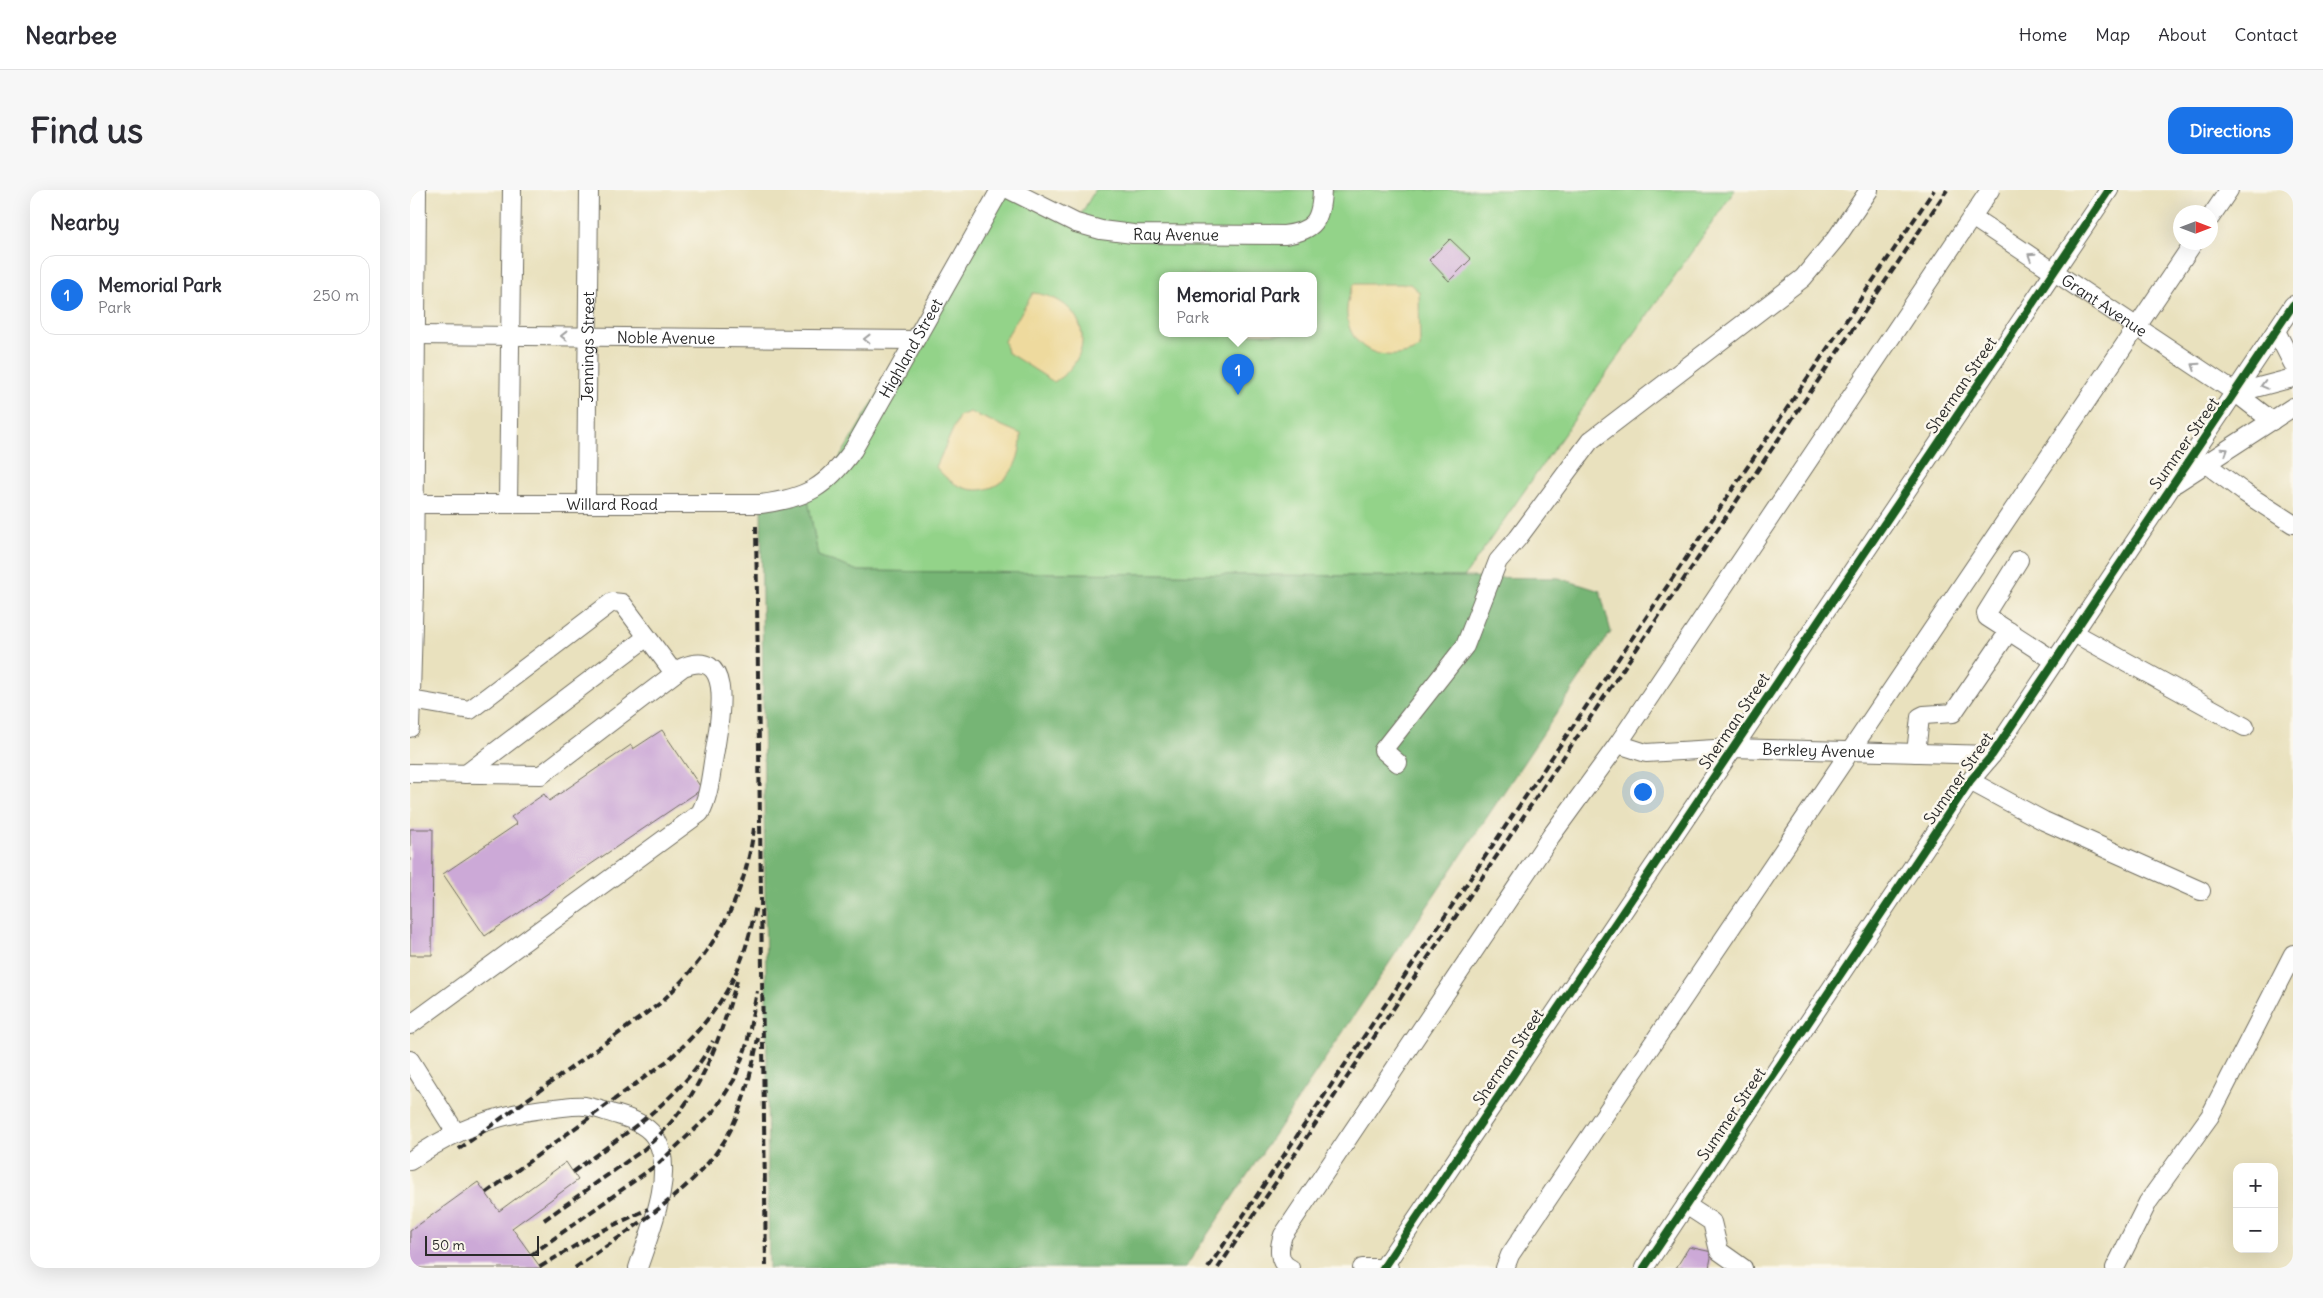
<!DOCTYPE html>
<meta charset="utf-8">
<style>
:root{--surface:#fff;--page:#f7f7f7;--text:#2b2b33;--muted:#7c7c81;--line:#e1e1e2;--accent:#1a73e8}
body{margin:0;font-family:Delius,sans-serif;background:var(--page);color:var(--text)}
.controls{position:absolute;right:15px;bottom:15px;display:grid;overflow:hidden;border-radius:10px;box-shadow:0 5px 20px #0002}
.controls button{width:45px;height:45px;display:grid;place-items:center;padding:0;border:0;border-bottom:1px solid var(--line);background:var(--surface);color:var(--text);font:25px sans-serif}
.compass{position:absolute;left:1763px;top:15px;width:45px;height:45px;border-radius:50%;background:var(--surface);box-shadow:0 5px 20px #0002;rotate:90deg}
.scale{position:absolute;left:15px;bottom:12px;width:114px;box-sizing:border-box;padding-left:5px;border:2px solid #2b2b2b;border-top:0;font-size:14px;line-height:18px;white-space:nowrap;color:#2b2b2b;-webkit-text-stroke:4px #fbf7ec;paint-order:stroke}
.you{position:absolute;left:1232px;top:601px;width:18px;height:18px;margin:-12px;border:4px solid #fff;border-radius:50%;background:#1a73e8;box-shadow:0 0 0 8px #1a73e833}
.badge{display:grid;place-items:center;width:32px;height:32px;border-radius:50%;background:var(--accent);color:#fff;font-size:16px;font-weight:700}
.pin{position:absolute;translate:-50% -41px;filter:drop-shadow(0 1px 2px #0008)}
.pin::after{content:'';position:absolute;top:26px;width:18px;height:15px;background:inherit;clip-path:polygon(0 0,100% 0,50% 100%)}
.popup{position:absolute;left:749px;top:82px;width:158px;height:65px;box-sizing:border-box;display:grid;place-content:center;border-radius:10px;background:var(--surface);filter:drop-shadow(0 1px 4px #0005);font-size:16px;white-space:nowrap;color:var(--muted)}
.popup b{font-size:19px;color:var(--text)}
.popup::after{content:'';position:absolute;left:50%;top:100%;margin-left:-10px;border:10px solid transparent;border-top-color:var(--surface)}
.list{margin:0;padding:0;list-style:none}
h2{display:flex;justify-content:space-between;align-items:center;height:65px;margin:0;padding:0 20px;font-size:21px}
h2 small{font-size:16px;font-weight:400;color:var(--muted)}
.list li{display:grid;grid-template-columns:32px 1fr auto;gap:15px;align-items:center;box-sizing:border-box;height:80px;margin:0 10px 10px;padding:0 10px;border:1px solid var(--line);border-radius:15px}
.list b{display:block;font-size:19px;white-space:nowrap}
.list p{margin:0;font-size:16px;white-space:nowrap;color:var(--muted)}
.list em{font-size:16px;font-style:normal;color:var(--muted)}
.map{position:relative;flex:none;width:1883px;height:1078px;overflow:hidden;border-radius:15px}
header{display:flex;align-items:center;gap:30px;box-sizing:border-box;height:70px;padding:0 25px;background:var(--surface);border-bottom:1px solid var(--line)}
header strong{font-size:24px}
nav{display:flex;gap:28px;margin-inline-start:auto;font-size:18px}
.intro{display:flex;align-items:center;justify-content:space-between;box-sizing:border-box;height:120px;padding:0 30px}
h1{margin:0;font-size:35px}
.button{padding:12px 22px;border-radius:15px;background:var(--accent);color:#fff;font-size:18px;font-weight:700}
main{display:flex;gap:30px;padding:0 30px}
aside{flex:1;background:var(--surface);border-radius:15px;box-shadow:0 5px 20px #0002}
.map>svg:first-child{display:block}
.green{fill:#93d389;stroke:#5f7f5a;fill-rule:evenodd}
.forest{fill:#76b575;stroke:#507050}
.sand{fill:#eeda9e;stroke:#8c8264}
.building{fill:#cca9d7}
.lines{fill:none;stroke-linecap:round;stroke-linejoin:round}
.minor-casing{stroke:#6e6b5e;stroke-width:20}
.minor{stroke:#fff;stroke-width:18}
.rail{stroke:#2b2b2b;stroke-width:4;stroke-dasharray:8 4;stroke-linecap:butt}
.cycleway-casing{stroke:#fbf7ec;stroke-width:11}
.cycleway{stroke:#1b5e20;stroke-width:8}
.oneway{stroke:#a0a0a0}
.labels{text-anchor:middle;stroke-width:5;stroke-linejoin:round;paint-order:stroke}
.street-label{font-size:16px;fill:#2b2b2b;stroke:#fbf7ec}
</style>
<header>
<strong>Nearbee</strong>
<nav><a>Home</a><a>Map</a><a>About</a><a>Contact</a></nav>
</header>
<div class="intro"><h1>Find us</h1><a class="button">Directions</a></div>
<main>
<aside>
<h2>Nearby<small></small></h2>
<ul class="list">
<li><span class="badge">1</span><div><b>Memorial Park</b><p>Park</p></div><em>250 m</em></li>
</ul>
</aside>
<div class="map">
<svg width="1883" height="1078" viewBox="0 0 1883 1078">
<rect width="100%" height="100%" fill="#fbf7ec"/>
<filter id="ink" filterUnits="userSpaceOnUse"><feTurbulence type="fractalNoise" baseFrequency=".02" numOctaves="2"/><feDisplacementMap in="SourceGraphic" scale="10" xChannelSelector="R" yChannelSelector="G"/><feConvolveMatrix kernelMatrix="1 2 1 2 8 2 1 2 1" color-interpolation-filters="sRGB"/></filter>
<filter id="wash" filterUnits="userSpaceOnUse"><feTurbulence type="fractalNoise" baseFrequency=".0096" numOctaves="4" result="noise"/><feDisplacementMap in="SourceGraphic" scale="20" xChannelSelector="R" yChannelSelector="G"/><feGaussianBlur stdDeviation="1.12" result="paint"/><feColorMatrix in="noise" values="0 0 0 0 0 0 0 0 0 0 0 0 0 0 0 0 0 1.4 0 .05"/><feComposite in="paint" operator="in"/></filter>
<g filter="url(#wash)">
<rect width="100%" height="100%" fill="#e9e1be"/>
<path class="green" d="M590,0l76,33 19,-33h640l-271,387 -606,-6 -40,-15 -11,-62 17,-10zM753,86h150v58h-150z"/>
<path class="forest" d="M397,304l11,62 40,15 701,7 41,13 11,41 -426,636h-416l-8,-764z"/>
<g class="sand">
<path d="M944,94h56l9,8 1,56c-49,24 -90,-15 -66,-64z"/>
<path d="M623,103c54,6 67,61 21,89l-47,-30 -3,-11z"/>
<path d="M560,222l51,22c1,55 -51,76 -85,33l23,-51z"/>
</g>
<g id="blocks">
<g class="building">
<path d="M1040,49l21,20 -22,22 -20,-21z"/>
<path d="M252,540l40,59 -217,147 -42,-62 74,-50 -6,-7 33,-23 5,7 82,-56 2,4z"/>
<path d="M0,639h23l-1,126h-22z"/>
<path d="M156,972l12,18 -66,48 29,40h-131v-37l68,-49 21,29z"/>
<path d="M1279,1057l23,5 -3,16h-33z"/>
</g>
</g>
</g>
<g filter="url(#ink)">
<use href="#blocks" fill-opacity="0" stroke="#6e6b5e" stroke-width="1"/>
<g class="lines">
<defs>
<g id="minor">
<path id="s1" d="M600,0l66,33 25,7 32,4 151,1c31,-4 37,-15 38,-45"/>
<path id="s2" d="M1562,27l264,176 36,28"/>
<path d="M1800,28l19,-28"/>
<path d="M1866,141l17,33"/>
<path id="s3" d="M6,145l499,5"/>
<path d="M1826,203l57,-15"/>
<path d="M1796,274l39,29 48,31"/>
<path d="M1766,293l117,-76"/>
<path id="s4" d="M176,313l3,-313"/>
<path id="s5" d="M4,314h347c46,-6 65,-17 92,-54l147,-260"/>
<path d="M98,314l4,-314"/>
<path d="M1609,370l-33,53 1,4 68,44"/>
<path d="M1664,443l171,94"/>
<path d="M1,510l59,10 142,-108 10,1 52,70"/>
<path d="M0,538l4,-140 3,-398"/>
<path id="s6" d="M1208,554l28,9 86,-5 260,7"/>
<path d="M1506,563l4,-36 4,-2 29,-2 56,-82"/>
<path d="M988,573l-15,-13 82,-104 33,-85 20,-23 72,-97 213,-163 34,-41 32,-47"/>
<path d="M0,583l131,2 142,-108c53,-21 36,57 32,83 -4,21 -5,45 -15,63l-290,212"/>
<path d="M56,584l181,-137"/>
<path d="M1560,591l74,40 157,70"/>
<path d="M0,870l46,73"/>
<path d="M0,971c43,-31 91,-49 145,-53 10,-1 20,-3 30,-2 11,2 22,6 33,9 14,4 31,11 38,24 20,33 -7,95 -18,129"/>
<path d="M1276,1015l26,17 7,29 24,17"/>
<path d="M880,1078c-13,-5 -11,-22 -7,-33l268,-399 67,-92 372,-554"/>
<path d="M952,1078h27"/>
<path d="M973,1078l726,-1078"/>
<path d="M1095,1078l5,-13 684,-1013"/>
<path d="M1234,1078l326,-487 22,-26 301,-450"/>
<path d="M1705,1078l33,-66 62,-86 83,-162"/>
</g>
</defs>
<use href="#minor" class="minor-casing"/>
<use href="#minor" class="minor"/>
<g class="rail">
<path d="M346,336l10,742"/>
<path d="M49,959l200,-145c54,-51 85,-101 95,-176"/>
<path d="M163,982c50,-38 110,-73 140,-131"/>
<path d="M76,1003l181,-132c53,-47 76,-87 89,-156"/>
<path d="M134,1030l99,-70c57,-48 73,-101 94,-169"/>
<path d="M121,1065l128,-92 55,-52 20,-31 13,-36 10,-53"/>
<path d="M130,1077l53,-32 55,-26"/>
<path d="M165,1078c52,-37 127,-81 156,-139 14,-29 21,-60 27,-91"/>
<path d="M798,1078l726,-1078"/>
<path d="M808,1078l729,-1078"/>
</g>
<defs>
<g id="cycleway">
<path d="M973,1078l726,-1078"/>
<path d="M1234,1078l326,-487 22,-26 301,-450"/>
</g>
</defs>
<use href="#cycleway" class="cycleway-casing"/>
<use href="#cycleway" class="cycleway"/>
</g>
<defs><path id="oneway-chevron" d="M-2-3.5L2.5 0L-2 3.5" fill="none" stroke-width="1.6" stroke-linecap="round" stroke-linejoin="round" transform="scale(1.25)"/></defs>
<g class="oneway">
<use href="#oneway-chevron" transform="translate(1621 66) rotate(-147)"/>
<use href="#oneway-chevron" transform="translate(154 146) rotate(-180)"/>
<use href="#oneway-chevron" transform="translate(457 149) rotate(-179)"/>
<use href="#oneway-chevron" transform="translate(1785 176) rotate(-146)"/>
<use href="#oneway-chevron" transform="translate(1854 195) rotate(165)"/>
<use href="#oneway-chevron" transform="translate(1815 261) rotate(-33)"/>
</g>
</g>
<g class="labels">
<g class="street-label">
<text dy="6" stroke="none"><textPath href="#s1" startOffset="175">Ray Avenue</textPath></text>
<text dy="6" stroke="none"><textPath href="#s2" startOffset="159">Grant Avenue</textPath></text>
<text dy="6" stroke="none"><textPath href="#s3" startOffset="250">Noble Avenue</textPath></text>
<text dy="6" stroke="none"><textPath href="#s4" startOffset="156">Jennings Street</textPath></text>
<text dy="6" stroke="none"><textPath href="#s5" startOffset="575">Highland Street</textPath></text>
<text transform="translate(1551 195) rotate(-56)" y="6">Sherman Street</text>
<text transform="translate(1774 253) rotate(-55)" y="6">Summer Street</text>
<text dy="6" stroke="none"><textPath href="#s5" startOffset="198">Willard Road</textPath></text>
<text transform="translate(1324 531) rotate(-56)" y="6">Sherman Street</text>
<text dy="6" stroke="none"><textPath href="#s6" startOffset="202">Berkley Avenue</textPath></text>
<text transform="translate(1548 588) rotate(-55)" y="6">Summer Street</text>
<text transform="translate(1098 867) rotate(-56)" y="6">Sherman Street</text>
<text transform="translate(1321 924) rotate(-56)" y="6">Summer Street</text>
</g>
</g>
</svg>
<div class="controls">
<button>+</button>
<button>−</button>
</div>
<svg class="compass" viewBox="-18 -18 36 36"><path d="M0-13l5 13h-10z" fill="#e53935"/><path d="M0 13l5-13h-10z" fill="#7c7c81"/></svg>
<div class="scale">50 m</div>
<div class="you"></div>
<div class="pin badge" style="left:828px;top:205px">1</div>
<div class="popup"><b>Memorial Park</b>Park</div>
</div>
</main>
